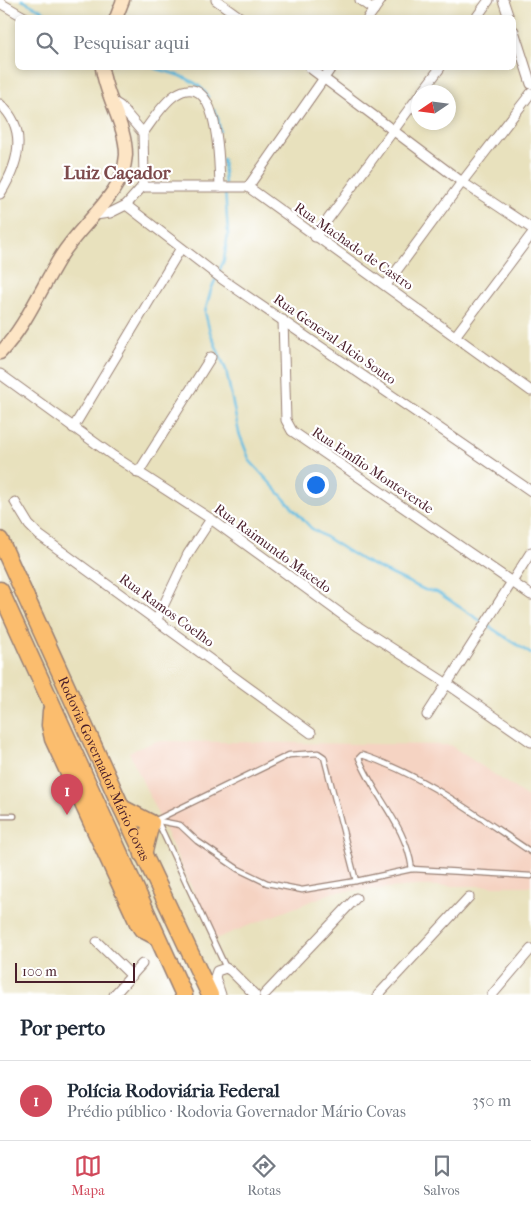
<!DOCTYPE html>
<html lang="pt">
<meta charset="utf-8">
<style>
:root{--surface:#fff;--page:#f6f6f7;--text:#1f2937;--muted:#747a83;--line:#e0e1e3;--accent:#d1495b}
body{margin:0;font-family:"IM FELL French Canon",serif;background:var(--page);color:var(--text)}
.compass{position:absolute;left:411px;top:85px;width:45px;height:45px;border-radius:50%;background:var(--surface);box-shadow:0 2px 8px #0003;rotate:257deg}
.scale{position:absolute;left:15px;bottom:12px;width:120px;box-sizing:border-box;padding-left:5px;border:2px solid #4a1f2b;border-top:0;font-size:14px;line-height:18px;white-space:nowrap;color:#4a1f2b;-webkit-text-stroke:4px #fff;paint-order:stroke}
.you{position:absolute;left:315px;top:484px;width:18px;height:18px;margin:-12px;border:4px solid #fff;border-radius:50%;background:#1a73e8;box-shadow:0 0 0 8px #1a73e833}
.badge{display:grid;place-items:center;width:32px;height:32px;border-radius:50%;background:var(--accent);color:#fff;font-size:16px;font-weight:700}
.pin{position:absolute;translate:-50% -41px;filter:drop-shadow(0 1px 2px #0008)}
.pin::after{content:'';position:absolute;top:26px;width:18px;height:15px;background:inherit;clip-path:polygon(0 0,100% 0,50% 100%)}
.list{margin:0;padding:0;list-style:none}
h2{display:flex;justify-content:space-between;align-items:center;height:65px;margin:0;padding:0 20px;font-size:21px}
h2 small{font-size:16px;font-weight:400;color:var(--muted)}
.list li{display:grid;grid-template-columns:32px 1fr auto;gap:15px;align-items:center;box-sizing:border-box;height:80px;padding:0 20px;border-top:1px solid var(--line)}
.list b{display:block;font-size:19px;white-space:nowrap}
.list p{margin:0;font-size:16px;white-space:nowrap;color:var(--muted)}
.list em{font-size:16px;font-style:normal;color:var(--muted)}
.icon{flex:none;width:28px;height:28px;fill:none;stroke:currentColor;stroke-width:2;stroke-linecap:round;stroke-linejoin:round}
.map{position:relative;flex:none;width:531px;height:995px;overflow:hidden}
.search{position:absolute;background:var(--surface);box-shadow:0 2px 8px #0003;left:15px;right:15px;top:15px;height:55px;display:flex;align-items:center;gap:12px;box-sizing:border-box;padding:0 18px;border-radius:8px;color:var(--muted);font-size:19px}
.sheet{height:145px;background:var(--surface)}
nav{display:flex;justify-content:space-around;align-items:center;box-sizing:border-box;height:70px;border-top:1px solid var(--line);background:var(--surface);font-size:14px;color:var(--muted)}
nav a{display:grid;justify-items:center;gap:2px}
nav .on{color:var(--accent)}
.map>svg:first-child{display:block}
.built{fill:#f5d3c2}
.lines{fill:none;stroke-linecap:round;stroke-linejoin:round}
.stream{stroke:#65bde2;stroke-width:2.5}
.lane-casing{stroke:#998074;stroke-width:7}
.street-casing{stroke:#998074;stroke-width:11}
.secondary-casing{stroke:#998074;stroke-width:15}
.highway-casing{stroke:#998074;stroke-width:19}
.lane{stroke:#fff;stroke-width:4.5}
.street{stroke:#fff;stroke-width:9}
.secondary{stroke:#fde5c5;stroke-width:12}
.highway{stroke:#fbbd6e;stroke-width:16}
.labels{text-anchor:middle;stroke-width:4.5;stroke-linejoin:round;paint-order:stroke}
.street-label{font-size:14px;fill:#4a1f2b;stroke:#fff}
.district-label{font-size:19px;font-weight:bold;fill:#7d4a4c;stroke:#fff}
</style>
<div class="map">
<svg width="531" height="995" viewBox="0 0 531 995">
<rect width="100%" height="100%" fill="#fff"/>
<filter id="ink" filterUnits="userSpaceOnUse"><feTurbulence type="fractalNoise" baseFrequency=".02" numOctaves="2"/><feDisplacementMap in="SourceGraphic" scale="10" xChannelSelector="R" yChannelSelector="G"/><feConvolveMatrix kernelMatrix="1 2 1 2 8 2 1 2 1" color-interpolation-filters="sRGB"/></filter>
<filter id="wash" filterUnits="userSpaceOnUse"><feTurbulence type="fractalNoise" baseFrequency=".0096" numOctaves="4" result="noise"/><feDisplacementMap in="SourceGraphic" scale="20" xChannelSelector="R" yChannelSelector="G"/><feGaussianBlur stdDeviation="1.12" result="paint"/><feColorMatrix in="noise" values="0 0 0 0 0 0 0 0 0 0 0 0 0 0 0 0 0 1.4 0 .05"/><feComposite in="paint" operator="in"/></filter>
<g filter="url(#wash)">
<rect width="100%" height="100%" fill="#e8e1bd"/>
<path class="built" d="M157,741l293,4 81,54v87h-114l-83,6 -119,47 -86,-187z"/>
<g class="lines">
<g class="stream">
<path d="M22,0l34,18"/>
<path d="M154,68c18,5 45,11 54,29"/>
<path d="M214,110l4,8 2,13"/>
<path d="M223,159l2,25"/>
<path d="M225,189l3,45 -4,26 -13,30 -6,22 5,20 16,38 13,63 11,28 61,67 51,32 63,30 12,2 94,62"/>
</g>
</g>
</g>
<g filter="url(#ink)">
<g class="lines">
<defs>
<g id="lane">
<path d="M0,816h14"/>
<path d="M157,820l69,148"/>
<path d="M154,821l135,-66 29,-2 6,4 32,124 56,-12 119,7"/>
<path d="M159,821l21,4 17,16 41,28 29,14 35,7 54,-9"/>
<path d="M412,869c-6,-44 -37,-71 -53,-111l3,-3c62,20 115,61 169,97"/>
</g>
<g id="street">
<path d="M216,0l25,18"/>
<path d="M360,0l14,10"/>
<path d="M503,0l6,18"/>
<path d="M0,3l26,15"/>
<path d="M368,18l13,-18"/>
<path d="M476,18l13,-18"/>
<path d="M514,31l17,53"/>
<path d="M310,68l152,114 69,46"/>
<path d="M422,92l18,-24"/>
<path d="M0,104c29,26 18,61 0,90"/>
<path d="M143,133c9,-12 20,-30 32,-38 45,-29 44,71 45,92"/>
<path d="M142,187h106l283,204"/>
<path d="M248,187l83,-119"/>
<path d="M126,205l96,74 309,212"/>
<path d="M95,215l15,-2 16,-8 16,-18 2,-10 -1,-44 -23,-27 -8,-5"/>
<path d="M315,237l103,-140"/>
<path d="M386,285l76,-103 69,-89"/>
<path d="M283,320l3,100 6,11 239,164"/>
<path d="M456,335l75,-100"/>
<path d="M0,374l112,81 99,64 148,108 87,56 85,59"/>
<path d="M73,428l108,-180"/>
<path d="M138,473l73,-116"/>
<path d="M15,502l14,23 10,10 272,198"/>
<path d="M157,619l31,-65 23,-35"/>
<path d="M427,715l104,-163"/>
<path d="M97,942l35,34"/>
<path d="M114,995l28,-31"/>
<path d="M221,995l-6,-18 2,-6 9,-3 5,3 24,24"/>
<path d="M264,995l92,-97"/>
<path d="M378,995l91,-98"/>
<path d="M492,995l39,-46"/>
</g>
<g id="secondary">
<path d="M116,18l7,-18"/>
<path d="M0,353c26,-27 41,-65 61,-97 15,-24 36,-41 52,-65 7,-10 12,-23 13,-36 0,-30 -20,-57 -24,-87"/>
</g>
<g id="highway">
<path id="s1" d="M0,540l119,262 91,193"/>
<path d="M0,590l184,405"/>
<path d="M51,711l-1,14 3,14 85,184 4,6 15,8"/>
<path d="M122,808l29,15 -8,32"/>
</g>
</defs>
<use href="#lane" class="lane-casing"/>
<use href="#street" class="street-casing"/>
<use href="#secondary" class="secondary-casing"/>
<use href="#highway" class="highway-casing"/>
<use href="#lane" class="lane"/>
<use href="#street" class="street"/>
<use href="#secondary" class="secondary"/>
<use href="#highway" class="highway"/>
</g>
</g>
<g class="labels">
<g class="street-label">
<text transform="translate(354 246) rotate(35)" y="5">Rua Machado de Castro</text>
<text transform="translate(335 339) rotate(35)" y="5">Rua General Alcio Souto</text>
<text transform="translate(373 470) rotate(34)" y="5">Rua Emílio Monteverde</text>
<text transform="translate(273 548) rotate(36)" y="5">Rua Raimundo Macedo</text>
<text transform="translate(167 610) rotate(36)" y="5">Rua Ramos Coelho</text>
<text dy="5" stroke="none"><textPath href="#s1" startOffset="251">Rodovia Governador Mário Covas</textPath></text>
</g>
<g class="district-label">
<text x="117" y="179">Luiz Caçador</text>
</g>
</g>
</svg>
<svg class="compass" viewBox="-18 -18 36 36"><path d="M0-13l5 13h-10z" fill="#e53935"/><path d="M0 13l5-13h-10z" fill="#747a83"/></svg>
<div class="scale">100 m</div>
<div class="you"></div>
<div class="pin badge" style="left:67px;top:815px">1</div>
<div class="search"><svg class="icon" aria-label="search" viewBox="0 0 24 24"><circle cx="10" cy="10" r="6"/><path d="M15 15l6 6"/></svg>Pesquisar aqui</div>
</div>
<section class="sheet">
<h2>Por perto<small></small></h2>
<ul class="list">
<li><span class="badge">1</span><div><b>Polícia Rodoviária Federal</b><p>Prédio público · Rodovia Governador Mário Covas</p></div><em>350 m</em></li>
</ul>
</section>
<nav>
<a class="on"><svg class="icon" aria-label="map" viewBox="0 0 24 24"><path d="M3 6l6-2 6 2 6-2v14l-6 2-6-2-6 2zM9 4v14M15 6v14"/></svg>Mapa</a>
<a><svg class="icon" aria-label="directions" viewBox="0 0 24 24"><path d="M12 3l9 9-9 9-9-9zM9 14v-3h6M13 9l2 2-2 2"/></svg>Rotas</a>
<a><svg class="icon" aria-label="saved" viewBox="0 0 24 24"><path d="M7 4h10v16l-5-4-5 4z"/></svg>Salvos</a>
</nav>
